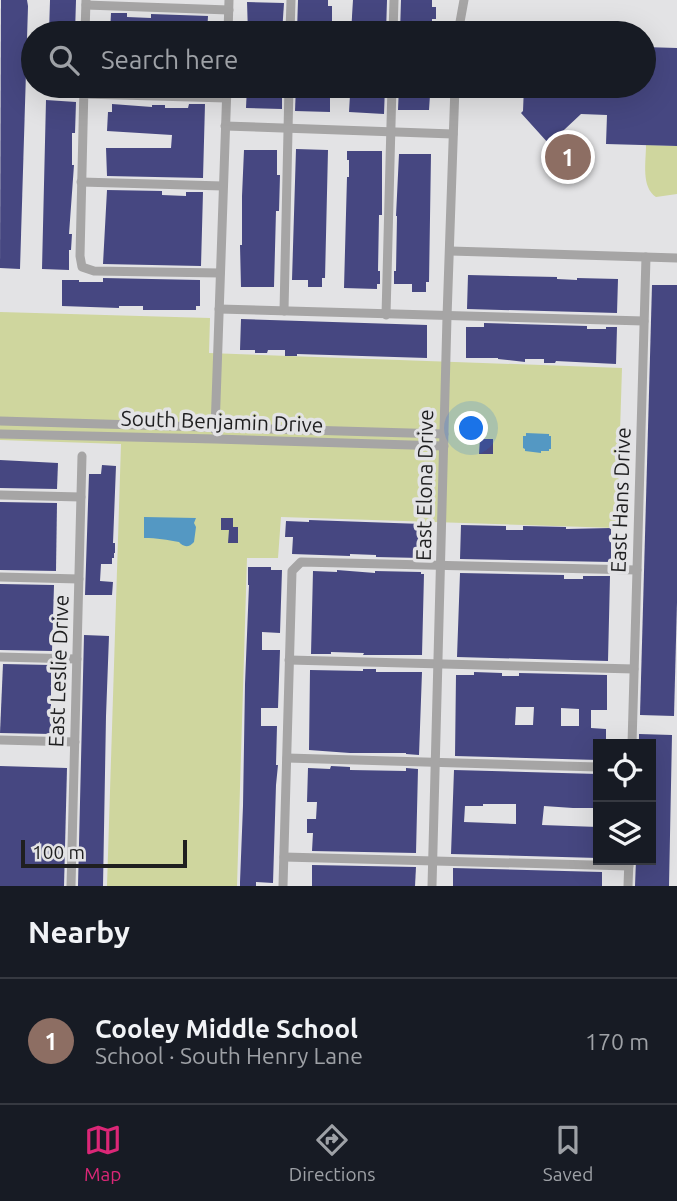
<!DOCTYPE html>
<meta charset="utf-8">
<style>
:root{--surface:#171b24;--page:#242831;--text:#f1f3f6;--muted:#9ea1a6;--line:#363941;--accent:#db2777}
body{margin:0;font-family:Ubuntu,sans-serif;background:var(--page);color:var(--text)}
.controls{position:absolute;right:21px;bottom:21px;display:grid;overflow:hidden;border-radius:0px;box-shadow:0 7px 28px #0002}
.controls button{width:63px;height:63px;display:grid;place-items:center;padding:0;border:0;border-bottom:2px solid var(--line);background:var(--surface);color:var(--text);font:35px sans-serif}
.scale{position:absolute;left:21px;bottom:18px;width:166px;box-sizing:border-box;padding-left:7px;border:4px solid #1f1f20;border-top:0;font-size:19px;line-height:24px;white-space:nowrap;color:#1f1f20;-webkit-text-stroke:5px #e3e3e5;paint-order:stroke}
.you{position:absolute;left:472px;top:429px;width:24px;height:24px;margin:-18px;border:5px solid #fff;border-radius:50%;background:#1a73e8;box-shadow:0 0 0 10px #1a73e833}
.badge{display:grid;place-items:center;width:46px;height:46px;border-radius:50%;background:var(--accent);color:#fff;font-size:23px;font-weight:700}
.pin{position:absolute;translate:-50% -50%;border:4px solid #fff;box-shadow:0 2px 7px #0006}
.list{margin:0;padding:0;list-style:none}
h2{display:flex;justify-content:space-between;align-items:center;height:91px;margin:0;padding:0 28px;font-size:30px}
h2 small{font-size:23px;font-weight:400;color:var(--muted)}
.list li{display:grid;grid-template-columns:46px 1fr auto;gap:21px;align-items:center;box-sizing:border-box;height:126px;padding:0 28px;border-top:2px solid var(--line)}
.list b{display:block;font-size:26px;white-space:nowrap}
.list p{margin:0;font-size:23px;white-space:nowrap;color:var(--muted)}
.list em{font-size:23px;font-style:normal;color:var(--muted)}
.icon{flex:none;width:38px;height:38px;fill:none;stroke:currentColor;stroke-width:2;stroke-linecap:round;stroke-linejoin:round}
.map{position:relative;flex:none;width:677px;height:886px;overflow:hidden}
.search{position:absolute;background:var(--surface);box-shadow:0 7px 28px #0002;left:21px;right:21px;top:21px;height:77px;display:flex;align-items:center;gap:18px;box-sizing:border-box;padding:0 24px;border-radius:38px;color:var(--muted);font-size:26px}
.sheet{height:217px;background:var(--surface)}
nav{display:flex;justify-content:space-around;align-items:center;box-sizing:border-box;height:98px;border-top:2px solid var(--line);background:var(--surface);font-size:19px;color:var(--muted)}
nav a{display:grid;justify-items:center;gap:4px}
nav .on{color:var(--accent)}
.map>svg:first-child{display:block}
.green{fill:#cfd69e}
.water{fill:#5498c3}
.building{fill:#464781;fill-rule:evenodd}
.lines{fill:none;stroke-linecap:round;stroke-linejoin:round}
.street{stroke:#a6a5a5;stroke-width:9}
.labels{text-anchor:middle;stroke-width:7;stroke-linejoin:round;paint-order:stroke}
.street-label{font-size:21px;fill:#1f1f20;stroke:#e3e3e5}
</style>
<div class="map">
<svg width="677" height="886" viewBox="0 0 677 886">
<rect width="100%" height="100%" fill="#e3e3e5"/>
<g class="green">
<path d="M646,145l31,1v48l-21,3c-15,-10 -10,-35 -10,-52z"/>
<path d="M0,312l210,6 -1,35 413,15 -5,160 -336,-11 -3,41h-31l-10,328h-130l14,-442 -121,-4z"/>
</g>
<g class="water">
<path d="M526,433l23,1v2h2v13h-2v2h-8v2l-16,-2v-2l-2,-1v-12h3z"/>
<path d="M144,517l52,1 -2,5 2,4 -2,15c-5,6 -11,5 -15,0 -12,-2 -22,-4 -35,-4z"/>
</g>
<g class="building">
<path d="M1,0h26l1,6 -8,263 -20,-1z"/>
<path d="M50,0h26l-1,33h-26z"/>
<path d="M298,0h30v6h4v27l-35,-1z"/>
<path d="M353,0h34l-1,33h-35z"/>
<path d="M401,0h31v7h4v12h-4v14h-32z"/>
<path d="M247,2l37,1 -2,30h-34z"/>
<path d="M111,13h16v4l24,1v-4l57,2 -1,17h-97z"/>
<path d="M512,24l52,2v7h-52z"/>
<path d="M644,47l33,1v98l-71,-2 1,-29 -26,-1 -32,30 -28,-31 2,-2 1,-25h120z"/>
<path d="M247,86h35v23l-36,-1z"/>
<path d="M296,86h34v26l-35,-1z"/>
<path d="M348,86h37l-1,28 -35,-2 1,-17 -2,-1z"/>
<path d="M399,86h35v9h-4l-1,15h-31z"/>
<path d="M46,100l30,2 -1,31h-3v32h2l-5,69h3l-1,16h-2v20l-27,-1z"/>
<path d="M112,104l40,3v-2h13v3h23l1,-4h16l-2,74 -96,-2 -1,-28h65l1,-13 -65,-4 1,-19h4z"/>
<path d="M296,149l32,1 -3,128h-3v9h-14v-7h-16z"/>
<path d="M244,150h33v25h3l-1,36h-3l-2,76h-33l-1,-42h2v-49z"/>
<path d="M347,151h35v64h-3l-1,56h2v13h-3v5l-33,-1 3,-111h2v-17h-2z"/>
<path d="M399,154h32l-2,128h-3v10h-14v-8h-18v-13h2l1,-55h-1z"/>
<path d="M107,190l55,1v4l24,1v-4h17l-2,74 -98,-2z"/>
<path d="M468,275l89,2v2l20,1v-2l41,1 -1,34 -150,-4z"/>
<path d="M103,278l97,2v26h-4v4h-53v-4h-24v2l-57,-2v-26h17v2h24z"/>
<path d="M652,285h25v317l-3,114 -34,-1z"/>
<path d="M241,319l186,6v33l-130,-4v2h-12v-6h-17l-1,3h-12v-3h-15z"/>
<path d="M484,323l103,3v3h19v-2h11l-1,37 -60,-3 -1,2h-11v-4h-19v3l-27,-3v-1h-32v-31h18z"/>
<path d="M473,428h10v11h10v15h-14l1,-15 -7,1z"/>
<path d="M0,460l58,3 -1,26 -57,-1z"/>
<path d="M102,465l14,1 -3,77h2v10h-1v5h-2v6h-11l-1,17 13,1 -1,13h-27l4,-121h12z"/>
<path d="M0,502l57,1 -1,68 -56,-1z"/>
<path d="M221,518h12v9h5v16h-10l1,-13h-8z"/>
<path d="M309,520l113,4 -1,34 -45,-1v-2l-26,-1v2l-58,-2 1,-17h-8l1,-16 23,1z"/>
<path d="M461,525l45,1v4h17v-4l43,1v2l45,-1v34l-151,-3z"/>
<path d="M248,567h23v3h11l-2,63 -18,-1v18h18l-2,58h-17v18h16l-1,39h2l-2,20 -3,98 -17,-1v4h-16v-4l3,-76 2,-122 4,-99h-1z"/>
<path d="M337,570l38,3v-2l46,1v2h3l-2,81h-59l1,-2 -33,-1v2h-20l2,-83 24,1z"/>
<path d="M460,573l104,2v4h19v-3h27l-2,85 -151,-4z"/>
<path d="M0,584l54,1 -2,66 -52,-1z"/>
<path d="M84,635l25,1 -3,80 -3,170h-25z"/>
<path d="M3,664l48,1v69l-51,-1z"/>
<path d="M363,669h13v3h46l-3,83 -13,-1v-1h-56l-41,-3 1,-80 53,1z"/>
<path d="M474,672l28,1v3h17v-3l88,2v35h-16v18l15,1v15h-8v16l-143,-4 1,-81h18zM516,707h18l-1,18h-18zM561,708l18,1v17h-18z"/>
<path d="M639,734l33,1 -3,151h-34l1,-26h15v-116h-12z"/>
<path d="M0,766l67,2 -3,118h-64z"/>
<path d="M331,766l19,1v3l56,1v-3l12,1 -2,84 -104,-2 1,-18h-6v-14h9l1,-17h-10l1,-34 22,1z"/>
<path d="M454,770l144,4v34h-25l-29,-2 -2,19 56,2v31l-147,-4zM483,804h33v20l-52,-2 1,-16h18z"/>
<path d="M312,865l104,2 -1,19h-103z"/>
<path d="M453,868l149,4v14h-149z"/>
</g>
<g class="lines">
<g class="street">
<path d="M86,5l143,5"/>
<path d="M85,33l1,-33"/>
<path d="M228,33l1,-33"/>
<path d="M290,33l1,-33"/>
<path d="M393,33l1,-33"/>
<path d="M458,33l6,-33"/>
<path d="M84,86l-4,170 2,11 12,4 126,2"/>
<path d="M84,94l142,4"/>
<path d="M225,126l228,8"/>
<path d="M81,182l142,4"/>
<path d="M450,251l227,7"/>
<path d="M219,309l425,12"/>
<path d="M284,311l5,-225"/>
<path d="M386,315l6,-229"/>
<path d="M0,421l444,13"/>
<path d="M215,430l12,-344"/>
<path d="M0,434l215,5 229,7"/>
<path d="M0,495l81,2"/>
<path d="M0,577l79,2"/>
<path d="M0,657l77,2"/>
<path d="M289,660l345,9"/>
<path d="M0,740l75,2"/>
<path d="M632,744l14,-487"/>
<path d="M287,758l311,9"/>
<path d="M284,857l345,9"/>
<path d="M71,886l11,-430"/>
<path d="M283,886l9,-315 9,-9 336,8"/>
<path d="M432,886l15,-569 8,-231"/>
<path d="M628,886l1,-26"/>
</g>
</g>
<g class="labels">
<g class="street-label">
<text transform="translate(222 422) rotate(2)" y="7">South Benjamin Drive</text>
<text transform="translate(425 485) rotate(-89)" y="7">East Elona Drive</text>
<text transform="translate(621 500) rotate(-88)" y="7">East Hans Drive</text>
<text transform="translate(59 671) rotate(-88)" y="7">East Leslie Drive</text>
</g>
</g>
</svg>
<div class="controls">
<button><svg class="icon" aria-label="locate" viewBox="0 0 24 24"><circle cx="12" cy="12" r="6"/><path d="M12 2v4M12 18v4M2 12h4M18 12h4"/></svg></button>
<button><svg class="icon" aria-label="layers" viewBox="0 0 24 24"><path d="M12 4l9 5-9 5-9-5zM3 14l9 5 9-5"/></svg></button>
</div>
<div class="scale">100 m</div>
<div class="you"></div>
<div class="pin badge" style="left:568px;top:157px;background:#8d6e63">1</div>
<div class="search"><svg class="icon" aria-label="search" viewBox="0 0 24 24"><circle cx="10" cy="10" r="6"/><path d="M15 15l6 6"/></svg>Search here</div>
</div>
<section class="sheet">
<h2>Nearby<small></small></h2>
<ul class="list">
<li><span class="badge" style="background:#8d6e63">1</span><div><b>Cooley Middle School</b><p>School · South Henry Lane</p></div><em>170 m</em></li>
</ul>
</section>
<nav>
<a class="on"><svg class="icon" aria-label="map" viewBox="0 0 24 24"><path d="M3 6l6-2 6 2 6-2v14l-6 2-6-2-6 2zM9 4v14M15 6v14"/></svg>Map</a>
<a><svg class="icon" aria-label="directions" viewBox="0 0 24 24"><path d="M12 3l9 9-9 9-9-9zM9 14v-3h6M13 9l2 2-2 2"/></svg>Directions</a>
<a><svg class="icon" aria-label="saved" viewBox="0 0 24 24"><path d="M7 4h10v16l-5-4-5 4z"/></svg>Saved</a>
</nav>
